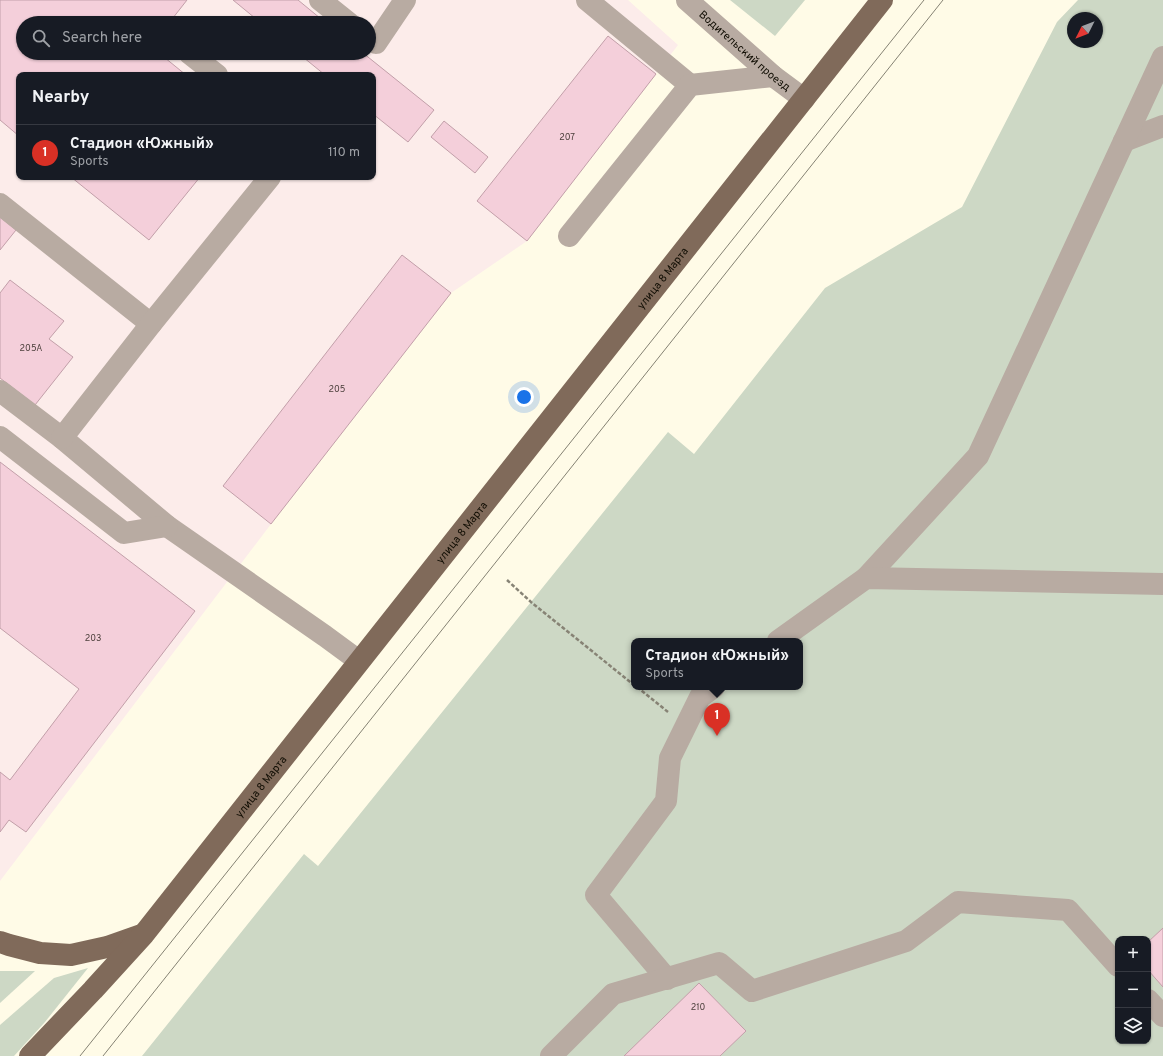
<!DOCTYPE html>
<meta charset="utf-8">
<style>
:root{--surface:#171b24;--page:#242831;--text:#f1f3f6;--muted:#9ea1a6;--line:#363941;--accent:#d93025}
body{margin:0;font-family:Overpass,sans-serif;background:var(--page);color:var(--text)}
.controls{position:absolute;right:12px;bottom:12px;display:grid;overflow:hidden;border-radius:8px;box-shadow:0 1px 3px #0004}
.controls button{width:36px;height:36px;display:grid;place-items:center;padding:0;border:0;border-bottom:1px solid var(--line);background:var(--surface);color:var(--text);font:20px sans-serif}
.compass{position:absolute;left:1067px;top:12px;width:36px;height:36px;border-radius:50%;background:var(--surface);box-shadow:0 1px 3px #0004;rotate:228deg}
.you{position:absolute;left:524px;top:397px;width:14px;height:14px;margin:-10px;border:3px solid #fff;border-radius:50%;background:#1a73e8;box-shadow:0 0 0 6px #1a73e833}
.badge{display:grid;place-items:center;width:26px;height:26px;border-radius:50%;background:var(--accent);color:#fff;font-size:13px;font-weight:700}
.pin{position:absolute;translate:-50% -33px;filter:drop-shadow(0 1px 2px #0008)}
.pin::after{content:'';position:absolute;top:21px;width:14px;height:12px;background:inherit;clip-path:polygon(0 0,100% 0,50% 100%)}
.popup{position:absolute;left:631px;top:638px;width:172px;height:52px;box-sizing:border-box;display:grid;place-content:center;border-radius:8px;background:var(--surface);filter:drop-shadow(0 1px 3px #0005);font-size:13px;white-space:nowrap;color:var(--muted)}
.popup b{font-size:15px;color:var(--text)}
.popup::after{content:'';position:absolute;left:50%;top:100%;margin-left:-8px;border:8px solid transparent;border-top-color:var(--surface)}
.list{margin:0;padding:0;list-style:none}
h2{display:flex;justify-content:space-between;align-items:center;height:52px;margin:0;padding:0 16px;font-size:17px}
h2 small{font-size:13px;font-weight:400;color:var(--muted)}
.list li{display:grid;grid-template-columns:26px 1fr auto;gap:12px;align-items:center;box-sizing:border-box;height:56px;padding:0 16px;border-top:1px solid var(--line)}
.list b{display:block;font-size:15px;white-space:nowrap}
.list p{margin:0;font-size:13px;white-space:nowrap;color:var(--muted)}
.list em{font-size:13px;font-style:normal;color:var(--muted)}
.icon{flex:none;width:22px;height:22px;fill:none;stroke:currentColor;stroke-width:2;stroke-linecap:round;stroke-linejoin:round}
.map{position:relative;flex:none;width:1163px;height:1056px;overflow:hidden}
.search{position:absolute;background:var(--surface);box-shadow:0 1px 3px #0004;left:16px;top:16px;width:360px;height:44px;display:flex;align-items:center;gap:10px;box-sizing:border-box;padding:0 14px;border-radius:22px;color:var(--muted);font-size:15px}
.panel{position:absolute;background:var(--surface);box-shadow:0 1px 3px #0004;left:16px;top:72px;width:360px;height:108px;border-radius:8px}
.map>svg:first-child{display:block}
.industrial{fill:#fcecea;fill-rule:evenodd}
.green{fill:#cdd8c5;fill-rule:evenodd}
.building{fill:#f4cfda;stroke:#c29fa9}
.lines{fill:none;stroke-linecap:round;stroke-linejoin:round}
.path{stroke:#878375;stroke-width:2.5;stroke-dasharray:4 2;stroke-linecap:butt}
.minor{stroke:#b8aba2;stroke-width:22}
.major{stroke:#806a5a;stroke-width:22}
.tram{stroke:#858273;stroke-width:1}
.labels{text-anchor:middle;stroke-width:4;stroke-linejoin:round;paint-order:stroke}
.number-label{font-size:9px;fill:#4a3e3a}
.street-label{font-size:11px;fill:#110e04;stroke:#fff}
</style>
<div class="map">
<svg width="1163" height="1056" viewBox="0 0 1163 1056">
<rect width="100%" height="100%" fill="#fffbe7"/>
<path class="industrial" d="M0,0h628l50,45 -151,196 -76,52 -180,231 -271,357zM23,23h346v30h-346zM19,75h354v102h-354z"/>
<g class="green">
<path d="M730,0h75l-30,36z"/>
<path d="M1078,0h85v1056h-1021l162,-202 14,12 350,-434 26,22 131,-166 137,-81 95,-185zM1073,18h24v24h-24zM634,641h166v46h-166zM1118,939h30v102h-30z"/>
<path d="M88,968l-43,54 -31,34h-14v-31l54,-47z"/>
<path d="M0,971h35l-35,32z"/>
</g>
<g class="building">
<path d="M0,0h187l-18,23h-146v30h136l27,22h-167v61l-19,-16z"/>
<path d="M233,0h65l28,23h-65z"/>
<path d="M608,36l48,38 -129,167 -50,-40z"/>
<path d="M298,53h65l71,57 -26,32 -35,-28v-39h-48z"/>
<path d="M444,121l44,36 -13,16 -44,-36z"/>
<path d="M71,177h129l-51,63z"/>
<path d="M0,217l16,13 -16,20z"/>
<path d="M402,255l49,38 -180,231 -48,-38z"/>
<path d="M10,280l54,41 -15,18 24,18 -38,48 -35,-27v-85z"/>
<path d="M0,462l195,149 -169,221 -17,-12 -9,12v-60l10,8 69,-91 -79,-61z"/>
<path d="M1163,928v59l-15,-17v-28z"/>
<path d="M699,983l47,48 -26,25h-96z"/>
</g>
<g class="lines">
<g class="path">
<path d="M507,580l24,22 103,83"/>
<path d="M637,687l31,25"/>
</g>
<g class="minor">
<path d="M320,0l29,23"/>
<path d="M587,0l103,85"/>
<path id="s1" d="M687,0l86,76 31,23"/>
<path d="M369,38l7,5 29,-43"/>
<path d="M189,53l28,22"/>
<path d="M1124,141l39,-15"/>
<path d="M0,204l151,120"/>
<path d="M569,236l121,-151 83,-9"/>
<path d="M0,391l62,47 105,88 158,110 34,25"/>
<path d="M0,437l124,96 43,-7"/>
<path d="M62,438l89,-114 119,-147"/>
<path d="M866,578l112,-122 185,-399"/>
<path d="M778,641l88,-63 297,6"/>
<path d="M667,979l-71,-84 70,-94 4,-43 30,-61 14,-10"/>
<path d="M1148,1000l15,16"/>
<path d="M551,1056l62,-62 106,-31 33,28 154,-50 52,-39 110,8 50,56"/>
</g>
<g class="major">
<path d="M0,942l9,3 31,8 31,2 36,-8 34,-12"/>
<path id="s2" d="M30,1056l63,-66 51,-56 738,-934"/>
</g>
<g class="tram">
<path d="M80,1056l844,-1056"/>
<path d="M103,1056l840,-1056"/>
</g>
</g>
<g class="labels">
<g class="number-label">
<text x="567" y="140">207</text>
<text x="31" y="351">205А</text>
<text x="337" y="392">205</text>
<text x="93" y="641">203</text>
<text x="698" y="1010">210</text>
</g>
<g class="street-label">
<text dy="4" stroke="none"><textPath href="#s1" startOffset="77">Водительский проезд</textPath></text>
<text dy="4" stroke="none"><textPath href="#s2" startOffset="1003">улица 8 Марта</textPath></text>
<text dy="4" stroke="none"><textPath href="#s2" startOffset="679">улица 8 Марта</textPath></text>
<text dy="4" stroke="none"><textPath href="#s2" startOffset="355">улица 8 Марта</textPath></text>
</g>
</g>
</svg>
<div class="controls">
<button>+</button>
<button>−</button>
<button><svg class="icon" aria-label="layers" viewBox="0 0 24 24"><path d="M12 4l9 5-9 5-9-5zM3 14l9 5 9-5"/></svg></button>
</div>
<svg class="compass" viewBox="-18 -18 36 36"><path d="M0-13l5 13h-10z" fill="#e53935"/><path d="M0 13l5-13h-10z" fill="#9ea1a6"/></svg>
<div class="you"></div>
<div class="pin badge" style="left:717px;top:736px">1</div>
<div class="popup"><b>Стадион «Южный»</b>Sports</div>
<div class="search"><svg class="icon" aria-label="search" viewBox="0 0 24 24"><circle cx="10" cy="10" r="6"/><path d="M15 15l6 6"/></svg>Search here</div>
<section class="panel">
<h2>Nearby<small></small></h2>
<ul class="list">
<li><span class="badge">1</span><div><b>Стадион «Южный»</b><p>Sports</p></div><em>110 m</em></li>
</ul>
</section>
</div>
